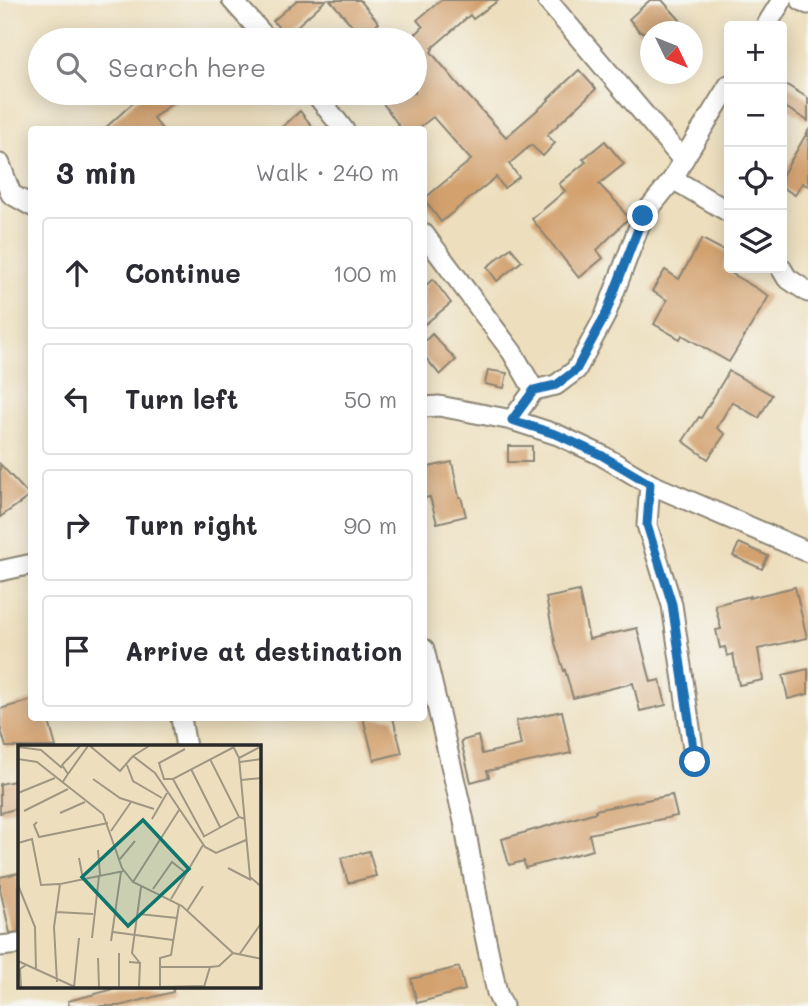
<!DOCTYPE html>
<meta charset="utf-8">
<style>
:root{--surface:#fff;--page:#f7f7f7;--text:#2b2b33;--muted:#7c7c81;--line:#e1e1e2}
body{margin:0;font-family:Mali,sans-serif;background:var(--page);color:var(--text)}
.controls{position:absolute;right:21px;top:21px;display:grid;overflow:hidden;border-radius:7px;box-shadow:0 4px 18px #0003}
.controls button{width:63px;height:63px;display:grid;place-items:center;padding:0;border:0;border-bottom:2px solid var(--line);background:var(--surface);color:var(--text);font:35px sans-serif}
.compass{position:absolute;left:640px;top:21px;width:63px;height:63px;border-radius:50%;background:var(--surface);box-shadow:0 4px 18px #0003;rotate:133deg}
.stop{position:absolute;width:21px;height:21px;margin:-16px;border:5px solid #1f6fb2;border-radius:50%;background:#fff}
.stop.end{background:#1f6fb2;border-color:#fff;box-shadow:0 2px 7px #0008}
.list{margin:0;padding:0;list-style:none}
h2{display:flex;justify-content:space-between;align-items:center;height:91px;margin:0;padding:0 28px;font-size:30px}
h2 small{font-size:23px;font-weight:400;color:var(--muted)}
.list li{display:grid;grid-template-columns:46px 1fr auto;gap:21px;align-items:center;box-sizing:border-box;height:112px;margin:0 14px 14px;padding:0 14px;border:2px solid var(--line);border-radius:7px}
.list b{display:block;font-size:26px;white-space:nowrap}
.list em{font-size:23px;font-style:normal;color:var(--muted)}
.icon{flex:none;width:38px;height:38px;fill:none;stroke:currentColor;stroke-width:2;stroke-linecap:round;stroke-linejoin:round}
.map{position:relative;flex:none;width:808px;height:1006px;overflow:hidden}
.search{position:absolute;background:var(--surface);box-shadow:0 4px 18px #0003;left:28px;top:28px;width:399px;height:77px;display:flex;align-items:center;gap:18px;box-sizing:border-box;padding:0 24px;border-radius:38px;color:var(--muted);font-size:26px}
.panel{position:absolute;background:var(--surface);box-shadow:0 4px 18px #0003;left:28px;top:126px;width:399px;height:595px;border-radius:7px}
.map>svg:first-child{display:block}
.building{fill:#d3a16e}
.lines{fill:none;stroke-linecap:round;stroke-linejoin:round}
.minor-casing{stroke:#8c8574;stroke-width:23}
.minor{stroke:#fff;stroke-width:19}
.route{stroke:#1f6fb2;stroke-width:9}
.inset-road{fill:none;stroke:#9f9783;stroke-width:2}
.view{fill:#0f766e;fill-opacity:0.15;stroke:#0f766e;stroke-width:3.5}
.inset-edge{fill:none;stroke:#2b2b2b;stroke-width:3.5}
</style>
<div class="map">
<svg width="808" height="1006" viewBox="0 0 808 1006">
<rect width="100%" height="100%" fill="#f6f6f2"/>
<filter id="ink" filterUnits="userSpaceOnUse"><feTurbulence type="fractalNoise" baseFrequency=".0143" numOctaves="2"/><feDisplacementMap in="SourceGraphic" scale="14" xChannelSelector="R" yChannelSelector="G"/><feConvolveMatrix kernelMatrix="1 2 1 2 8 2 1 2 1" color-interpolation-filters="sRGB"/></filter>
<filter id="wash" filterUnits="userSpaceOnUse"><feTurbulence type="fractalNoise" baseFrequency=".00686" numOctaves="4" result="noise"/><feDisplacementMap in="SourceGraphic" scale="28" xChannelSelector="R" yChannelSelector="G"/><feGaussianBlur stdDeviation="1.57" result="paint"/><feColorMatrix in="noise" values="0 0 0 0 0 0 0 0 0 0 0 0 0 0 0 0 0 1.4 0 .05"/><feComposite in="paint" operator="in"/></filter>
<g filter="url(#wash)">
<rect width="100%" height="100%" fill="#eddfbe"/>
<g id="blocks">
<g class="building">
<path d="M297,0h29l-40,36 -13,-15z"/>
<path d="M330,0h30l19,23 -17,14z"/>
<path d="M441,0h58l-26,19 -3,-4 -38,33 1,1 -2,3 32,38 43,47 43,-37 -1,-1 31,-29 17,19 -49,46 8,8 -12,13 -12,-11 -22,19 10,13 -15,11 -8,-11 -55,45 -17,-23 47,-39 -38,-43 -17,13h-14l-22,-31 9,-6h26v-61l1,2 7,-7 -6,-7z"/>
<path d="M650,0h12l18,20 -5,4 7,8h-42l-11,-13z"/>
<path d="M782,82l26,16v23l-26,-16z"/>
<path d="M144,93h41l-32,25 10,12h-60z"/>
<path d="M300,111l15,19h-36z"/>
<path d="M808,131v55l-6,-3 -7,12 -13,-8v-11z"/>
<path d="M605,141l19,23 -25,20 23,24 -1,1 8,9 -32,32 6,8 -24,20 -47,-59 33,-28 -6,-7 27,-22 -3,-3z"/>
<path d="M702,239l27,14 -6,15 46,28 -40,66 -47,-27 -2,4 -26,-15 13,-24 -15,-9 13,-21 14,9z"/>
<path d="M511,248l11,13 -25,20 -10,-14z"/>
<path d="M433,279l18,24 -27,22v-38z"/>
<path d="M432,334l24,26 -16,15 -16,-19v-14z"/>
<path d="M488,370l19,3 -3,15 -19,-4z"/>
<path d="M729,371l43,24 -13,23 -27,-16 -15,26 8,6 -17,25 -25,-18 16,-24 2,1z"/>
<rect x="508" y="446" width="24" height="16"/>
<path d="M452,462l7,35h2l5,19 -29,7 -7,-26 -6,1v-30z"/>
<path d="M0,464l30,32 -30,21z"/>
<path d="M739,543l29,13 -6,13 -29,-13z"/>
<path d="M795,587l12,51 -49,11 5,31 -24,5 -6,-31 -6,2 -2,-9 -5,1 -4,-18 5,-1 -6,-24 35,-9 -1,2z"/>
<path d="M579,591l10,48 48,-11 14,54 9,-2 6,25 -26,6 -7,-28 -60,15 -8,-28 -1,1 -9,-28 -9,-45z"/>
<path d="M808,669v25l-20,5 -5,-24z"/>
<path d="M32,700v18h16l8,29h-50l-6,-20v-18z"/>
<path d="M562,711l9,42 -84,18 2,6 -18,5 -10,-41 17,-5 4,18 39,-9 -5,-24z"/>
<path d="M363,718h30l9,35 -28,7z"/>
<path d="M19,780v28l-19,5v-29z"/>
<path d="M672,795l5,21 -88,18 4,16 -68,18 -1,-7 -15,4 -7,-26 94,-27 -1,-2z"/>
<path d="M369,851l7,25 -28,7 -7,-25z"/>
<path d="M19,873v59l-9,1 -10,-44v-12z"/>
<path d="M459,967l6,23 -48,13 -6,-24z"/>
<path d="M122,987h51v5l-54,14h-50l-1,-5z"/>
</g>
</g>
</g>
<g filter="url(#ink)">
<use href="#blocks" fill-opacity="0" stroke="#8c8574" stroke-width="2"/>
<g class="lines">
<defs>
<g id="minor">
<path d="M232,0l36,40"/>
<path d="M801,0l7,4"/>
<path d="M766,26l16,-26"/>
<path d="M315,93l29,37"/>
<path d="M683,160l46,-75"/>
<path d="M0,164l11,30 21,12"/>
<path d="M673,179l56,33"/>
<path d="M424,234l88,118 22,38"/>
<path d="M781,268l6,10 21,14"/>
<path d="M424,407l15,-1 73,14 46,15 43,20 49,29 158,68"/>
<path d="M512,420l22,-30 22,-5 20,-15 29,-54 38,-100 30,-37 10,-19 -136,-160"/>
<path d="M650,484l-3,41 25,80 23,157"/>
<path d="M0,571l32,-7"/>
<path d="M424,649l40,172 14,81 19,91 6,13"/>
<path d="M181,718l5,29"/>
<path d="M0,946l19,-2"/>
</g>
</defs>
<use href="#minor" class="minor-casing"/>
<use href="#minor" class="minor"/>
</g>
</g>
<g class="lines" filter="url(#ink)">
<path class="route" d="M643,216l-38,100 -29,54 -20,15 -22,5 -22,30 46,15 43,20 49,29 -3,41 25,79 23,158"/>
</g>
<g transform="translate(18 745)">
<rect width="243" height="243" fill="#eddfbe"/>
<path class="inset-road" d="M72,1l30,25 13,-15M131,1l-16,10 22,17 50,74 11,6 30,-13M215,1l6,12 11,119 12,10M0,2l23,3 21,18M167,4l-26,14 5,16h9l61,-32M221,13l23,-12M0,14l19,3 66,52 19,54 11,14 49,24 51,47 29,6M192,14l29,58 6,2M222,17l22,-3M109,20l6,16 29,17M173,24l29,58M50,29l20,-28M75,34l27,19 34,11M155,34l31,57M223,35l21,-2M44,38l6,-9 -6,-9 18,-19M0,48l37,-15M6,66l44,-22M42,68l25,-11M134,74l15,-26M19,77l-3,3 5,12 69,-14M93,86l20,-29M185,92l36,-20M0,98l14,-4 9,46 19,-1M80,105l2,25M61,113l4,21M102,114l15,-18M210,123l23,12M115,137l46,-72M0,140l17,42 1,43M135,144l19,-27 14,11M153,154l32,-54M161,160l-8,50 -11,3v29l45,-1M169,166l16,-25M38,167l37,2M121,169l38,4M95,187l60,8M74,193l7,-62 25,-5M93,196l10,-69M101,208v34M221,210l23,-33M80,213l1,29M0,216l57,26M111,217l11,1 -1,24M122,218l-8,-10 9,-66M141,222h51M39,237l-3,-55 6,-43 39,-8M3,242l-1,-18 6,-4M56,242l5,-49M186,242l6,-20 9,-1 14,-13"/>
<path class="view" d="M125,75l46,49 -61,57 -46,-49z"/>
<rect width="243" height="243" class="inset-edge"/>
</g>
</svg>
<div class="controls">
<button>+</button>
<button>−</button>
<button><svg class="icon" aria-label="locate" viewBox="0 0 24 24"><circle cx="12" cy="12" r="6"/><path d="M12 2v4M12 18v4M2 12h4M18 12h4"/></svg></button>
<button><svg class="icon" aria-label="layers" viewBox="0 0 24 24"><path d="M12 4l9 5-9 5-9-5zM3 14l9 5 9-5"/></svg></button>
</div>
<svg class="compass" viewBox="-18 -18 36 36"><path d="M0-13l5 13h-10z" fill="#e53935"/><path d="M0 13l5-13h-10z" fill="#7c7c81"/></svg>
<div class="stop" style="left:695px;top:762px"></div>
<div class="stop end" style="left:643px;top:216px"></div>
<div class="search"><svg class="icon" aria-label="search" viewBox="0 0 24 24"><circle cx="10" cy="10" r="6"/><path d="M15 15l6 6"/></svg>Search here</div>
<section class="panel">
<h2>3 min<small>Walk · 240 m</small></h2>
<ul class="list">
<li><svg class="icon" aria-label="ahead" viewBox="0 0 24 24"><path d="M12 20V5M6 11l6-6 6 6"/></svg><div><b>Continue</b></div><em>100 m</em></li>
<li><svg class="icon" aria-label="left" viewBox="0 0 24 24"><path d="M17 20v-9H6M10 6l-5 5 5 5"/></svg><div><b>Turn left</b></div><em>50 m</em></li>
<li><svg class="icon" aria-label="right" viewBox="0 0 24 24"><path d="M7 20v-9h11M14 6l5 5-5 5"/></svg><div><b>Turn right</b></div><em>90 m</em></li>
<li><svg class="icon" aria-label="arrive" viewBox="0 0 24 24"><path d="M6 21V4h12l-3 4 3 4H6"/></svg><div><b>Arrive at destination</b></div></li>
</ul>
</section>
</div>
